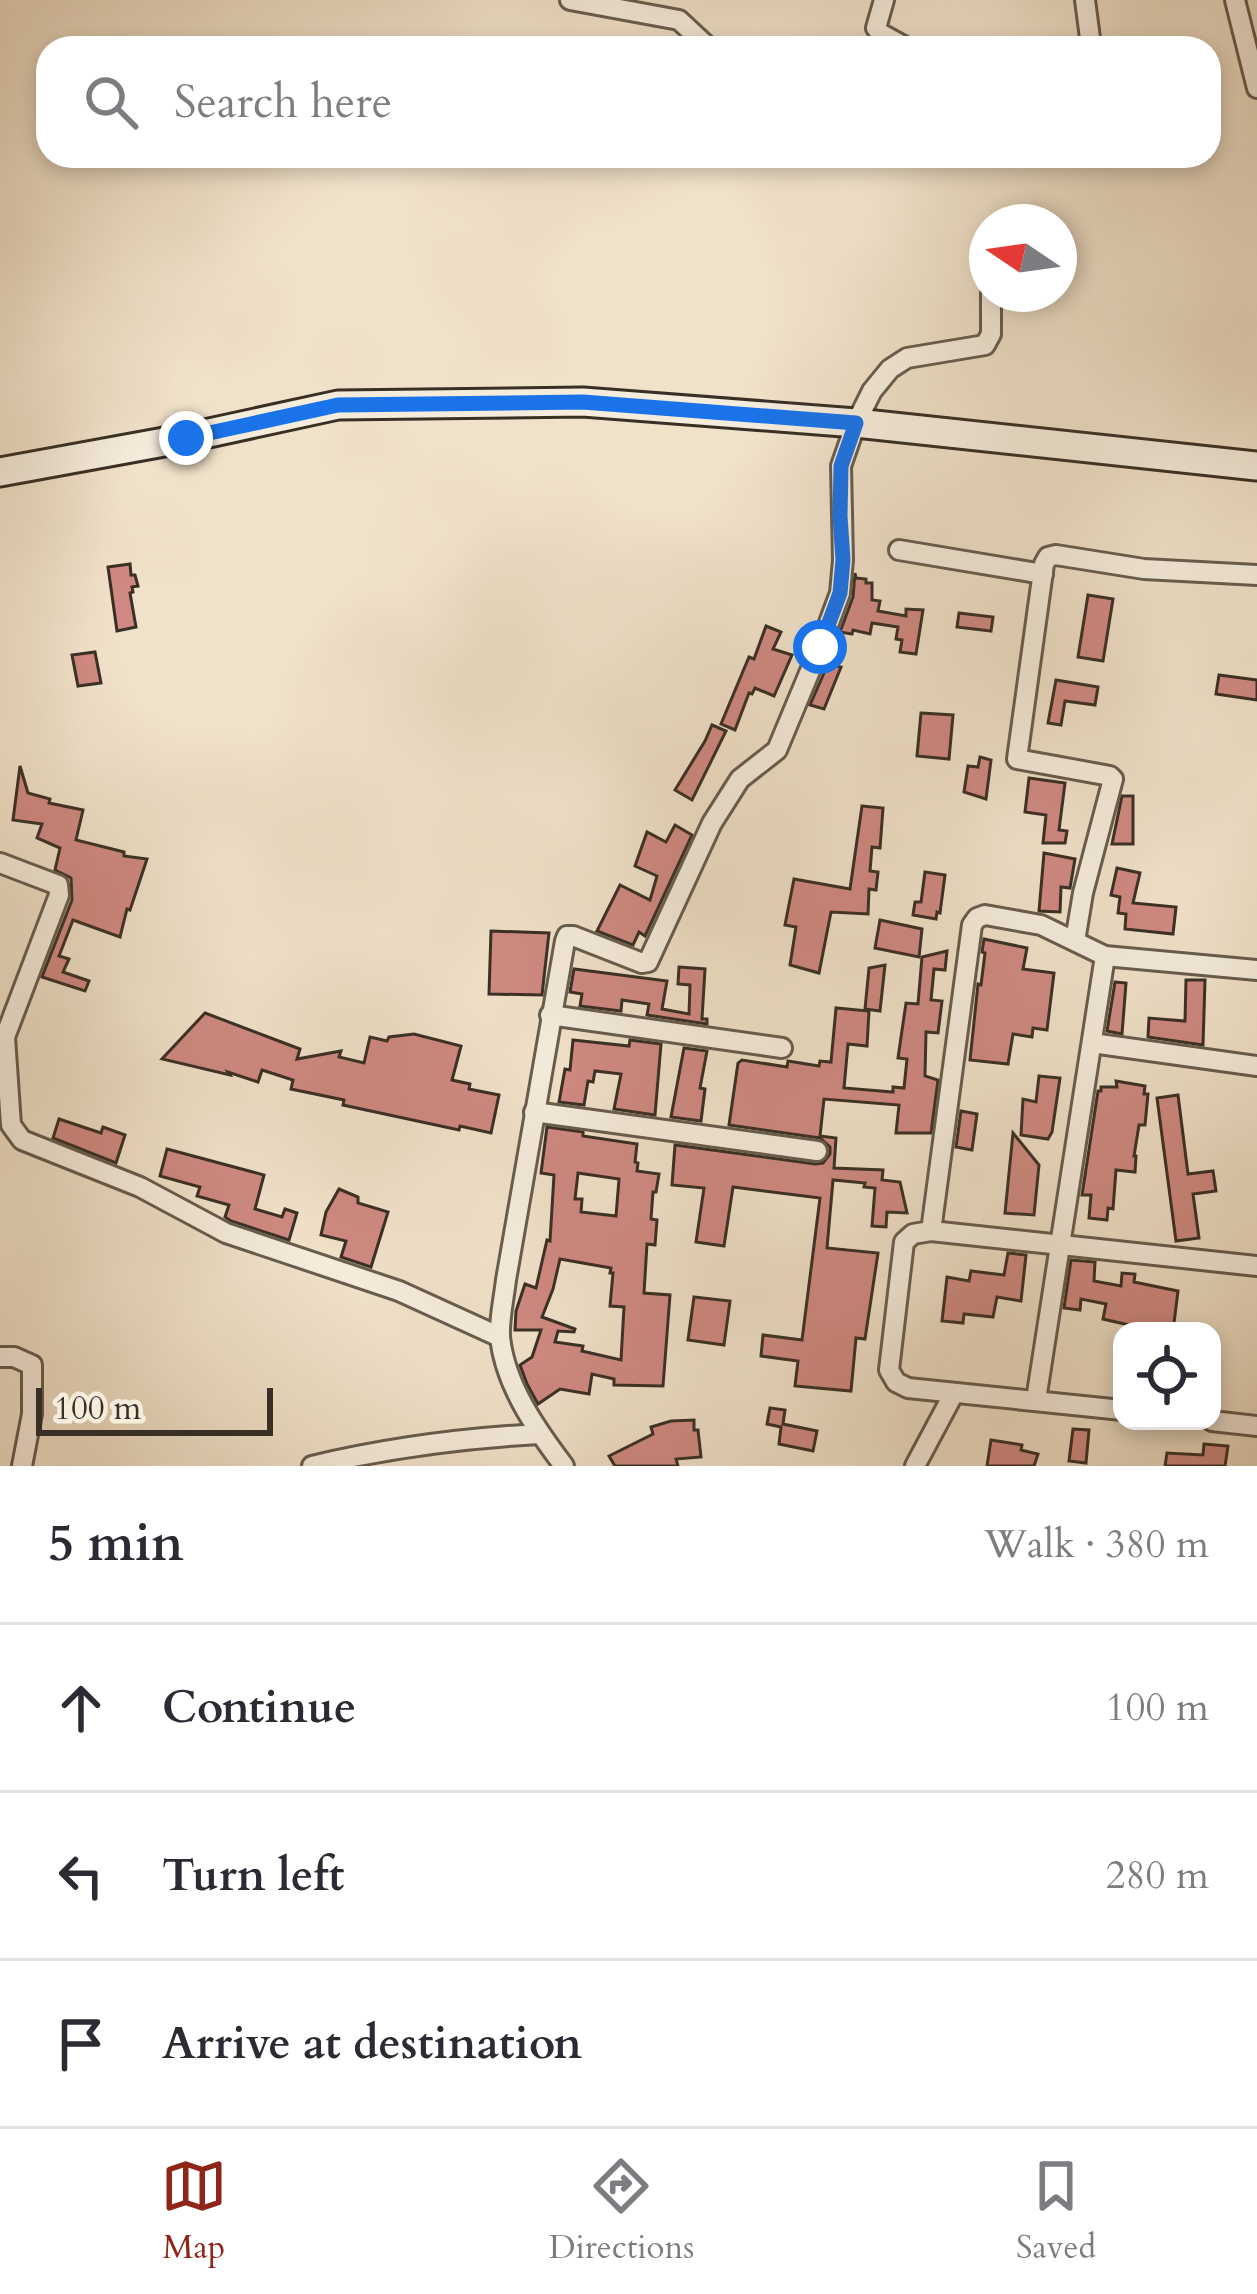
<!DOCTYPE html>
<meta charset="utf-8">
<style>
:root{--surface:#fff;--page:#f7f7f7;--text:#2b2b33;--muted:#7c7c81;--line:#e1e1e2;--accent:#8f2418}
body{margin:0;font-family:Cardo,serif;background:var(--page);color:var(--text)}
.controls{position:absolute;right:36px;bottom:36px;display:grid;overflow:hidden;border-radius:24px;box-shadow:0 6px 18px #0003}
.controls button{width:108px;height:108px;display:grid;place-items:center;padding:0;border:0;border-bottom:3px solid var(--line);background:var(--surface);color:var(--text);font:60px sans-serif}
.compass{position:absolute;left:969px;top:204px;width:108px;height:108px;border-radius:50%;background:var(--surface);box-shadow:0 6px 18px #0003;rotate:283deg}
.scale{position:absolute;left:36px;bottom:30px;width:237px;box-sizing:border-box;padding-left:12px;border:6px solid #3a2f25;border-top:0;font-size:33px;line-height:42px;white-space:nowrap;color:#3a2f25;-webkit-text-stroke:9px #f5ecdc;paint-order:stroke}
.stop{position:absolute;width:36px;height:36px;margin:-27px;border:9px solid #1a73e8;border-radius:50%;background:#fff}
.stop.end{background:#1a73e8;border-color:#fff;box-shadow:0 3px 12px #0008}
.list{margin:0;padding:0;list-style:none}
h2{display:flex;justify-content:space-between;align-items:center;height:156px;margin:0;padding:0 48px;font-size:51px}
h2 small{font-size:39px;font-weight:400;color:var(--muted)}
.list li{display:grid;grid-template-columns:78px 1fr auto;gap:36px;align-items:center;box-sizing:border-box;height:168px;padding:0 48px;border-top:3px solid var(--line)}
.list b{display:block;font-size:45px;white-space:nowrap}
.list em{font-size:39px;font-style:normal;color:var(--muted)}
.icon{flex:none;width:66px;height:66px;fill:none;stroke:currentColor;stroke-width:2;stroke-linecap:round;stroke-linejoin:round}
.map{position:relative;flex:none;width:1257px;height:1466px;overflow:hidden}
.search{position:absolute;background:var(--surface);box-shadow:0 6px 18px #0003;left:36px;right:36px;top:36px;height:132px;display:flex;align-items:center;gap:30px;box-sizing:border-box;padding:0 42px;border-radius:36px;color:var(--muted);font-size:45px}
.sheet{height:660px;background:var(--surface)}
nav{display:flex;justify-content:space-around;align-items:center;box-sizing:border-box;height:168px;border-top:3px solid var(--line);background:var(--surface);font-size:33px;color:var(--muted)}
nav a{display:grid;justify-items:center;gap:6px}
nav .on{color:var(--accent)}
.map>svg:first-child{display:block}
.building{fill:#cf8982;stroke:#3a2f25;stroke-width:3;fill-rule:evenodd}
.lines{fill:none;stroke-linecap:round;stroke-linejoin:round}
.street-casing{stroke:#685c4e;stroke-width:24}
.secondary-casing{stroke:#3a2f25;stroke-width:33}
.street{stroke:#f5ecdc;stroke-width:18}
.secondary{stroke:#f5ecdc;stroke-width:27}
.route{stroke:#1a73e8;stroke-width:15}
</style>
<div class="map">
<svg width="1257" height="1466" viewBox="0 0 1257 1466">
<rect width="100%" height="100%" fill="#f0e1c9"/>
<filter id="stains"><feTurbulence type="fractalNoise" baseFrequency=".00167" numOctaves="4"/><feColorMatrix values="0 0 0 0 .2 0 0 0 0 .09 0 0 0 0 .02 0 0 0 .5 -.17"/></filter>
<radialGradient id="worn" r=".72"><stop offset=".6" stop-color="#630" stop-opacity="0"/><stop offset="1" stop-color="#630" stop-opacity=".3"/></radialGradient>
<g class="building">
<path d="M130,564l1,11h4l3,11 -6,1 1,5 -3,1 6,34 -19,4 -9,-64z"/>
<path d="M855,573l1,5 10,1v4h6v17l8,1 -2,10 28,5v-7l17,1 -7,44 -16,-2 2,-12 -6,-1 2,-12 -26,-4 -2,11 -17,-4 -1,4 -12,-2 13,-35z"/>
<path d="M1088,595l25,4 -10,62 -25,-4z"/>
<path d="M959,613l34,4 -2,14 -34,-4z"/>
<path d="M766,626l15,6 -8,17 19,6 -18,41 -19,-8 -3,6 -3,-1 -14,37 -14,-6 28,-67 5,2z"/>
<path d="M95,652l6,31 -23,3 -6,-31z"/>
<path d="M828,664l13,3 -17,42 -14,-4z"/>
<path d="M1219,675l38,5v20l-41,-6z"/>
<path d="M1056,680l42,7 -3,18 -30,-4 -4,24 -13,-2z"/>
<path d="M921,713l32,2 -4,44 -32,-3z"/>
<path d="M712,725l14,6 -34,69 -17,-10 30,-49z"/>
<path d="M980,757l11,3 -5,39 -22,-7 4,-26 10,1z"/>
<path d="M20,766l8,27 22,6 -1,4 34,7 -7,30 48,12v4l23,3 -17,51 -3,-1 -7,28 -47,-17 -14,36 10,3 -6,13 26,9 -4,10 -43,-14 30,-77 -1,-22 -16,-8 5,-22 -23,-10 5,-14 -29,-4z"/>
<path d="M1029,778l36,5 -6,47 8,1 -2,12h-22l3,-28 -21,-3z"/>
<path d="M1122,796h11v48h-21z"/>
<path d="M862,806l21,2 -3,40 -8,-1 -2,24 8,1 -2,18 -7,-1 -1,25 -37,-2 -12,61 -29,-8 6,-38 -11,-2 9,-46 56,10z"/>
<path d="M675,825l17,10 -47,101 -6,-4 -6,13 -36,-14 23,-46 30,15 7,-24 -22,-10 12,-34 19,10z"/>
<path d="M1044,853l31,6 -5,29 -9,-1 -1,25 -21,-1z"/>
<path d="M1117,868l23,5 -7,30 43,4 -3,27 -48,-5 1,-15 -8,-1 2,-16 -9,-2z"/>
<path d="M925,872l20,3 -5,38 -3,-1 -1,7 -23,-4 2,-13h6z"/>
<path d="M880,920l42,9 -3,28 -44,-9z"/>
<path d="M491,931l58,2 -7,62 -53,-1z"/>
<path d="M984,939l43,9 -4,21 31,4 -7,57 -14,-2 -1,9 -19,-3 -5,30 -38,-4 8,-76 3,1 4,-32 -3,-1z"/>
<path d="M947,951l-2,19 -11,-1 -3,31 11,1 -4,32 -12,-1 -1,44 13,4 -7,53h-35l3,-28 -75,-6 -4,37 16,2 -2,30 49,2 -1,10 18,2 7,31 -20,-1 -1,15 -14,-1 3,-38 -11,-1 1,-4 -32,-3 -6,68 51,5 -13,86 -9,-1 -5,53 -56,-5 3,-25 -37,-5 2,-21 39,5 18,-142 -87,-11 -9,59 -28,-4 8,-54 -32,-3 3,-40 140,19 8,-1 7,-9v-7l-10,-9 -91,-13 9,-62 4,-3 45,7 1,-6 31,5 1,-5 11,1 5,-54 33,3 -2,35 -19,-2 -4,44 49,4v-5l11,1 3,-29 -9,-1 8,-55 12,1 4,-47z"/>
<path d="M885,965l-5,46 -15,-2 4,-41z"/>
<path d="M679,967l26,2 -3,50h5v5l-60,-9 2,-11 -27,-4 -1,11 -41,-5 2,-12 -12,-2 4,-23 93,12 -5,28 27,5 1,-29 -12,-1z"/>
<path d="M1186,980h19l-2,65 -55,-8 1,-19 36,3z"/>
<path d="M1115,982l11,1 -4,51 -15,-3z"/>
<path d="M205,1013l95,36 -3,10 44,-8 -2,6 25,6 6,-26 17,4 2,-4 25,-3 47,12 -9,34 18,4 -1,5 30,6 -8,38 -31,-7 -1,4 -116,-25 1,-5 -53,-11 2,-9 -31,-10 -4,12 -30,-10 2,3 -68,-16z"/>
<path d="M573,1040l56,6 1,-6 31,4 -6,71 -41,-6 7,-35 -26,-3 -2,11 -5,-1 -4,24 -25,-3 6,-33 5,1z"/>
<path d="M684,1048l23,3 -7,37 5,1 -4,32 -30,-4z"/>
<path d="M1039,1076l21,2 -8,54 -4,7 -27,-4 2,-36 13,3z"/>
<path d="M1116,1081l29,5 -1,8h4l-3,31h-6l-5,31h2l-1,16 -19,-2 -3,39 -5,-1 -1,12 -18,-2 2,-23h-9l16,-104h3v-4h16z"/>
<path d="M1178,1095l10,79 25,-3 3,20 -23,3 6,44 -23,3 -19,-143z"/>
<path d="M961,1111l16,3 -5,36 -16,-3z"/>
<path d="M59,1119l42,14 2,-6 22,8 -9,28 -63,-25z"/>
<path d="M547,1127l36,5v4l54,8 -2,18 3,1 -1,8 22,3 -3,18h-3l-2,27 6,1 -2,25 -8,-1 -3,49 26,2 -7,91 -49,-1v-6l-22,-5 -3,20 -29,-5 -22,15 -11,-20 -7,-19 12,-8 9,-27h-26l1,-19 9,-27 11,4 11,-48 3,1 4,-66 -13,-2zM578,1173l41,6 -3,37 -35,-4 1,-13h-7zM560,1259l51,9 -1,5h3l-3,33 14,1 -3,53 -39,-9 1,-5 -28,-4 3,-11 16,1 1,-3 -33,-12 11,-28z"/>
<path d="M1013,1133l26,32 -5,50 -29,-2z"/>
<path d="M167,1149l97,26 -9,34 27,8 3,-8 12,4 -8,27 -58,-19 -6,-4 4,-12 -32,-9 3,-9 -40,-11z"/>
<path d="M339,1189l19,8v6l30,9 -17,55 -30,-10 5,-16 -25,-6 5,-23z"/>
<path d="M1008,1253l18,2 -5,46 -24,-4 -4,20 -29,-3 -1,9 -21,-2 5,-44 22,4 2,-10 33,4z"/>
<path d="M1071,1260l24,2 -1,19 27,5 1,-13 13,1 -1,8 44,9 -5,40 -31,-3 -39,-9 3,-15 -25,-5 -1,11 -16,-2z"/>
<path d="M694,1297l36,4 -6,44 -36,-5z"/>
<path d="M770,1408l15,2 -2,14 34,7 -4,20 -34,-7 2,-17 -14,-3z"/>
<path d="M694,1420v10h4l3,27 -25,2 2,7h-63l-6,-10 44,-22 -2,-7 20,-6z"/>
<path d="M1073,1429l16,1 -3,33 -17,-2z"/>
<path d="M991,1440l31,5 -1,5 17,4 -4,12h-47z"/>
<path d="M1204,1444l24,2 -3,20h-60l2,-13 36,2z"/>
</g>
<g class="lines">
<defs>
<g id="street">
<path d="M570,0l109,20 30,28"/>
<path d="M884,0l-8,28 4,5 27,15"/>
<path d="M1085,0l5,38"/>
<path d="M1235,0l22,88"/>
<path d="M899,550l144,24"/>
<path d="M0,863l58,22 1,10 -54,142 6,88 11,15 118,47 86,46 173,58 101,46"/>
<path d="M1075,941l8,-48 30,-114 -3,-3 -93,-17 27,-195 4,-7 8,-2 88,14 113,6"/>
<path d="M550,1015l232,33"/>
<path d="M1092,1043l165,23"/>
<path d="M534,1112l283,39"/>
<path d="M931,1231l41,-306 5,-7 8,-3 56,10 64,31 152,14"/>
<path d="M0,1357h14l18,8v49l-10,52"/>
<path d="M1036,1400l69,-444"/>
<path d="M1122,1410l-214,-22 -12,-6 -7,-12 15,-128 9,-8 18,-3 326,35"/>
<path d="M1212,1421l45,5"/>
<path d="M312,1466c75,-18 152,-28 228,-32"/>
<path d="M564,1466c-28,-37 -59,-81 -64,-129 -1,-18 4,-39 6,-57l59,-339 2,-5h6l69,27 6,-1 64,-139 28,-44 37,-29 43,-103 20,-54 3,-33 -2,-94 15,-43 16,-32 18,-22 17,-11 78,-13 6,-11v-40"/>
<path d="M915,1466l39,-73"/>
</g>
<path id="secondary" d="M0,472l186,-34 152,-33 245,-3 273,21 401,43"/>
</defs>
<use href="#street" class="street-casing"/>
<use href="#secondary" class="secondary-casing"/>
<use href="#street" class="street"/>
<use href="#secondary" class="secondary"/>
</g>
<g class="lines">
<path class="route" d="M186,438l152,-33 245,-3 273,21 -15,43 -1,50 3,44 -3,33 -20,54"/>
</g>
<rect width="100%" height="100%" filter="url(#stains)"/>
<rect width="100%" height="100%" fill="url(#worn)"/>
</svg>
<div class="controls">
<button><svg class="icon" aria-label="locate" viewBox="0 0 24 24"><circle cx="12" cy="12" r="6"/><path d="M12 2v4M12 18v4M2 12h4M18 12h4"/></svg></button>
</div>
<svg class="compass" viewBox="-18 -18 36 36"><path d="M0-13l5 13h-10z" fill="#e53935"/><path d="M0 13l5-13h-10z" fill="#7c7c81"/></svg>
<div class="scale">100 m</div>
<div class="stop" style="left:820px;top:647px"></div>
<div class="stop end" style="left:186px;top:438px"></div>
<div class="search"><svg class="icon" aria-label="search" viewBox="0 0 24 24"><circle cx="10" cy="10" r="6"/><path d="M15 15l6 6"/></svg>Search here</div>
</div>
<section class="sheet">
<h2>5 min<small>Walk · 380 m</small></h2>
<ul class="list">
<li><svg class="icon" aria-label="ahead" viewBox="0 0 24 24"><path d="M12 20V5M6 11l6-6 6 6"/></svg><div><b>Continue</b></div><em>100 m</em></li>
<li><svg class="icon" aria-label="left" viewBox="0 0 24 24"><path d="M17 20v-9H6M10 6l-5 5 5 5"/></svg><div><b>Turn left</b></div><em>280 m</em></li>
<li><svg class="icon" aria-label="arrive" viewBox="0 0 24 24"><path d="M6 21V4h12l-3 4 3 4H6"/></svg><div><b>Arrive at destination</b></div></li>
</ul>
</section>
<nav>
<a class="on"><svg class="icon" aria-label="map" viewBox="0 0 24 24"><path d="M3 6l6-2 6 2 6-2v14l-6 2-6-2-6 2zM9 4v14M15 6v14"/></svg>Map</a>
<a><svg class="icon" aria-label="directions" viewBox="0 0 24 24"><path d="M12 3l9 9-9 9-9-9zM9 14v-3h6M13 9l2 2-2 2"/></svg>Directions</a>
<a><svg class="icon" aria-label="saved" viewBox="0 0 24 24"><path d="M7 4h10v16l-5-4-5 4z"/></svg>Saved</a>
</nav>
